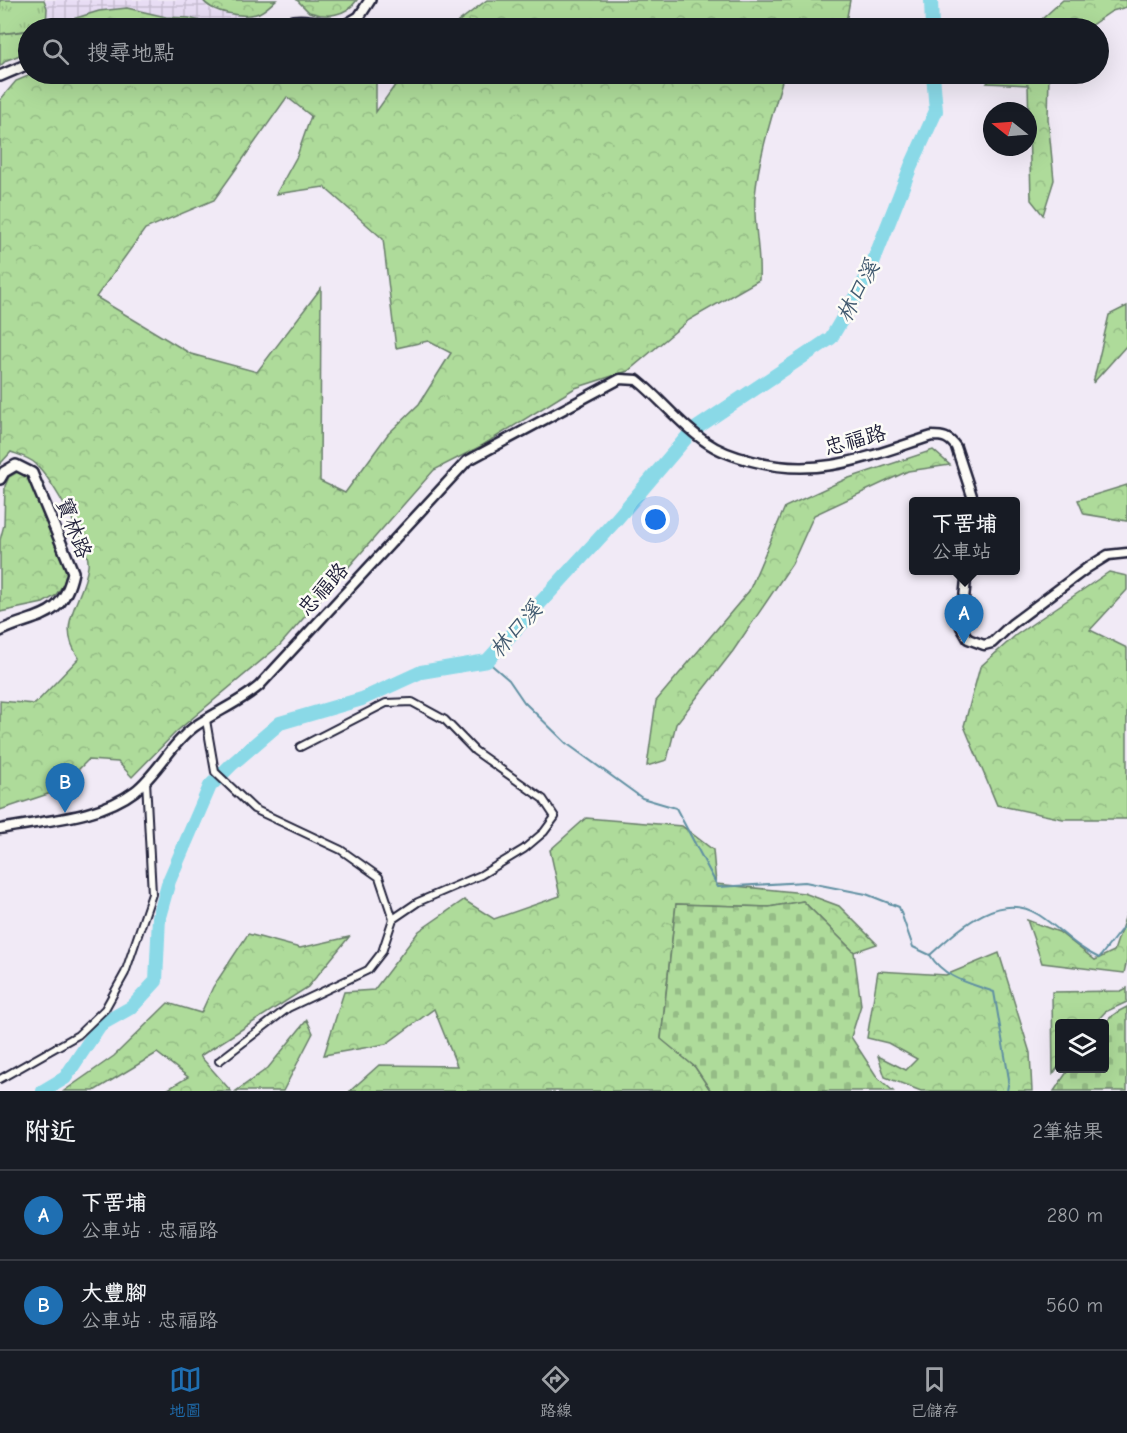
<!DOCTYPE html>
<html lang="zh-TW">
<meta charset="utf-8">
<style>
:root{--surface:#171b24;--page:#20242c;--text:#f1f3f6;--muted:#9ea1a6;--line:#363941;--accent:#1f6fb2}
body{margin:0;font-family:"Comic Neue","LXGW WenKai TC",sans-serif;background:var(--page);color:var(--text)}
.controls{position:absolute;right:18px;bottom:18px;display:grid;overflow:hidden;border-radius:6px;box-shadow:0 6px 24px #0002}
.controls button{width:54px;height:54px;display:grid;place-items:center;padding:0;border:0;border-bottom:2px solid var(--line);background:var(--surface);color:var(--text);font:30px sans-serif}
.compass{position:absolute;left:983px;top:102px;width:54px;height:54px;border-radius:50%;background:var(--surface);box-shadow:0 6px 24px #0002;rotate:287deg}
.you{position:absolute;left:656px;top:520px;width:21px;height:21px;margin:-15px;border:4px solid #fff;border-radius:50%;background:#1a73e8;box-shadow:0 0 0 9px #1a73e833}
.badge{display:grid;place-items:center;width:39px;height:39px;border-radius:50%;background:var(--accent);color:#fff;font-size:20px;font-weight:700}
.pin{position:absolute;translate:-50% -50px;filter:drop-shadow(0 2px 3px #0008)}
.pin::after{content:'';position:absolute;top:32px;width:21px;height:18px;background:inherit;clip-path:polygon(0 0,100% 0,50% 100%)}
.popup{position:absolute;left:909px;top:497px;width:111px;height:78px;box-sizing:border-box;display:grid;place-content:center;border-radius:6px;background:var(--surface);filter:drop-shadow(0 2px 4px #0005);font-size:20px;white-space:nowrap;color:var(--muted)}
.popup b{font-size:22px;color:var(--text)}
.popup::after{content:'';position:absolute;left:50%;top:100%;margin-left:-12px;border:12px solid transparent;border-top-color:var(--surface)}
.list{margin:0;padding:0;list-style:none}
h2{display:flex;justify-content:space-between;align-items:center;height:78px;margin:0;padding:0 24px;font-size:26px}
h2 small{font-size:20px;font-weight:400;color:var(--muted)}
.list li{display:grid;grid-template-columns:39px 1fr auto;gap:18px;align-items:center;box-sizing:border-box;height:90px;padding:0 24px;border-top:2px solid var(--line)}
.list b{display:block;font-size:22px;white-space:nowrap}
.list p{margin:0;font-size:20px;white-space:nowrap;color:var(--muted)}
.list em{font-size:20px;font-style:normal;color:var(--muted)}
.icon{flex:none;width:33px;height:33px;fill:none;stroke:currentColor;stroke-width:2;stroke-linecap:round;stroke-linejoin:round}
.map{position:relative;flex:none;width:1127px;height:1091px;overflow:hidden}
.search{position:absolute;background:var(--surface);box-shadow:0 6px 24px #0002;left:18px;right:18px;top:18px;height:66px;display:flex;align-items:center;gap:15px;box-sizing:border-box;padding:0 21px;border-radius:33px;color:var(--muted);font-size:22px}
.sheet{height:258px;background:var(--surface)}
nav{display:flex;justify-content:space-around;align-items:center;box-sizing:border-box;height:84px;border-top:2px solid var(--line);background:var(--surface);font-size:16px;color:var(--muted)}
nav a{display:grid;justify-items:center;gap:3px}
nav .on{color:var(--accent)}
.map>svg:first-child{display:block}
.industrial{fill:url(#industrial-grid)}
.grass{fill:url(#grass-tufts);stroke:#687e6a;stroke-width:1.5}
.forest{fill:url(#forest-crowns);stroke:#687e6a;stroke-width:1.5;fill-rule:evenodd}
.cemetery{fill:url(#cemetery-stones);stroke:#687e6a;stroke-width:1.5}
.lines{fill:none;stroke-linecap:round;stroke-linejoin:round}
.stream{stroke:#6090a2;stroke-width:2}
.river{stroke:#8ad9e7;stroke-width:14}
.minor-casing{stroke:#22223b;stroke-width:10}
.tertiary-casing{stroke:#22223b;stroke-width:13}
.secondary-casing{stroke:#22223b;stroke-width:14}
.minor{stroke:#fdfcf7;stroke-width:6}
.tertiary{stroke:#fdfcf7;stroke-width:8}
.secondary{stroke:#fdfcf7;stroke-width:9}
.labels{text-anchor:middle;stroke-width:5;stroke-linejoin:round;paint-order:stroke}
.street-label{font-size:21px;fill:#22223b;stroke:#fdfcf7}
.water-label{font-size:22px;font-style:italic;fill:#41596f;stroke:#fdfcf7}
</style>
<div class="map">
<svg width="1127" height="1091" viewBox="0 0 1127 1091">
<defs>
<pattern id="industrial-grid" width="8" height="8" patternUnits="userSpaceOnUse" patternTransform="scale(1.5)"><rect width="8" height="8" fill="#e9def5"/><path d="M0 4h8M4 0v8" fill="none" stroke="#c8bed3"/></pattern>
<pattern id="grass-tufts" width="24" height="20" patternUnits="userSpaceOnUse" patternTransform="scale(1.5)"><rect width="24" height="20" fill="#aedb9a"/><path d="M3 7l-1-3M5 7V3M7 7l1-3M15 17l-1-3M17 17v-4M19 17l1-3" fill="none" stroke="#95bc86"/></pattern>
<pattern id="forest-crowns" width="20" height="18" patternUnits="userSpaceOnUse" patternTransform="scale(1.5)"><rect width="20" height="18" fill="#aedb9a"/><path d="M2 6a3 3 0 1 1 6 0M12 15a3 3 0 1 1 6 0" fill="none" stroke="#95bc86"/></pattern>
<pattern id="cemetery-stones" width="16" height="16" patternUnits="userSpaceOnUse" patternTransform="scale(1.5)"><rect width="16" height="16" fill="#aedb9a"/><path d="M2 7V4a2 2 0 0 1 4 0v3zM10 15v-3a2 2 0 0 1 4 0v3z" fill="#95bc86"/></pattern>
</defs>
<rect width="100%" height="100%" fill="#f1eaf6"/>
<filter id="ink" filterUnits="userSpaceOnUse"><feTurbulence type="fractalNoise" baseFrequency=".0167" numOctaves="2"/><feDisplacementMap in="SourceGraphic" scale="12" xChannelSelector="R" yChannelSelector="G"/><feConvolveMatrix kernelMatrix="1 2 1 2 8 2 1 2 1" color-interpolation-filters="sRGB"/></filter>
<g filter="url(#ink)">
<path class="industrial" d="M44,0h159l4,7 10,5 37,3 6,10 -34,3 -37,-10 -23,-1 -39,-9 -28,3 -53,17 1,-20z"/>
<path class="grass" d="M0,0h44l3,8 -1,20 -46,6z"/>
<g class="forest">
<path d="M203,0h73c-6,5 -12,12 -20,14 -14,4 -46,-2 -53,-14z"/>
<path d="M297,0h60c-11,16 -30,18 -48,12z"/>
<path d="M487,0h363l-5,28 -41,-6 -3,6h-351z"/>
<path d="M1063,0h64v7l-15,4 -25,17h-55z"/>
<path d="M127,8l39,9 23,1 37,10 34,-3 5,3h-2c-73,0 -146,1 -220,0l56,-17z"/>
<path d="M28,31v21l-21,8 -7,6v-32z"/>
<path d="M33,74h343v38l27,-38h381c-11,40 -25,80 -29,122 -2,28 6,56 4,84l-70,40 -61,51 -53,17 -92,57 -49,25 -154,175 -103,86 -45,46 -14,-15 -30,-2 -31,31 -57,19v-109l35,3 44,-46c-25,-36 5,-57 9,-92 3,-20 -37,-87 -52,-102 -6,-6 -17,-9 -25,-12l-11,12v-364l16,-19zM287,97l24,19 -14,40 -21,38 48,-7 59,52 13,109 32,-7 23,12 -32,51 -31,30 -43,59 -25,-12 1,-193 -64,84 -66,-18 -95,-57 49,-68 69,-29z"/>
<path d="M995,74h54l-1,45 6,61 -11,35 -12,-15 -3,-115 -41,-2z"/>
<path d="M1127,306v39l-34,38 16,-68z"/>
<path d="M933,450l17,15 -42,6 -94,44 -22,49 -59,87 -57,73 -9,36 -20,6 9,-65 93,-110 36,-84 61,-28z"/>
<path d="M21,470l9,4 39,93 -6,18 -8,11 -12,7 -43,9v-72l4,-15 1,-39 4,-9z"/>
<path d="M1127,485v36l-43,-7 -6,-14z"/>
<path d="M1109,572l18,4v14l-37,40 37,18v171h-64l-66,-14 -33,-79 16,-59 36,-32z"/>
<path d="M586,818l96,8 31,24 3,34 88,9 35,13 38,38 -23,8 -51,-51 -34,6 -93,-3 -15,134 34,29 16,24h-361l29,-26 78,1 -23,-57 -48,35 -62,11 20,-63 30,-2 45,-59 45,-31 30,19 66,-23 -10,-46z"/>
<path d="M1127,912v48l-3,13 -82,-10 -15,-43 32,12 36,28 19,-9z"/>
<path d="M248,934l52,14 49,-11 -41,50 -108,69 31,35h-66l23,-14 -31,-24 -63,38h-30l50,-35 54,-53 33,10 12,-26z"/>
<path d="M999,953l31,100 2,38h-111l-36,-14 -7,-21 28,14 11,-11 -29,-16 -21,-5 11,-67 68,4z"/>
<path d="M1127,988v14l-22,10 -10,11 -35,1 -1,42 -6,8 -1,-82 69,-1z"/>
<path d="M307,1020l6,13 -30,58h-47l32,-23z"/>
</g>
<g class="cemetery">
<path d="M803,901l51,51 7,53 -10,32 26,40 16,14h-182l-16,-24 -34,-28 15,-135 93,3z"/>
<path d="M1127,1007v84h-73l15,-22 35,-1c0,-33 -10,-46 23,-61z"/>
</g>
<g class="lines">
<g class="stream">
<path d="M487,661l22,19 15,22 42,41 76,55 34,10 42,79 87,-5 61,12 33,13 14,40 17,8c28,-25 69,-66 109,-40 23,15 33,30 60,43l28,-36"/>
<path d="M930,955c14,23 39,28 64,37l15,87 -2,12"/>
</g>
<g class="river">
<path d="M931,0l1,28"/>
<path d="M43,1091l22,-13 35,-53 32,-18 24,-26 3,-64 10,-36 41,-95 21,-21 49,-42 82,-24 59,-27 66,-11 129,-141 76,-89 139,-93 37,-63 43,-109 25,-55 -3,-37"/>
</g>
<defs>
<g id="minor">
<path d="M206,720l9,52 39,37 87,41 38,27 14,42"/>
<path d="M219,1061l69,-53 80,-38 14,-18 11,-33 25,-17 63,-27 43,-26 20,-17 11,-15 -12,-18 -68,-48 -30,-31 -33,-18 -26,1 -86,44"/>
<path d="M0,1079l78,-44 27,-26 20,-36 27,-79 -6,-114"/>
</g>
<g id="tertiary">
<path d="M967,570l-6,57 7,12 16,6 8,-2 20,-19 75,-56 21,-13 19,-2"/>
<path d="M0,829c44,-9 98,-10 135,-38 23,-18 35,-46 59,-64 21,-15 45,-24 65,-41l208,-225 153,-82 17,1c24,19 43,45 69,62 14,10 30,15 46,19 68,18 117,-5 180,-25 11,0 17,1 24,11l18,55"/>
</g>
<g id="secondary">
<path d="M274,28c22,-14 43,-5 68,-1l17,-10 11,-17"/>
<path d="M0,76l28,-12"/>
<path d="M0,479l4,-7 12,-7 16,8 41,99c-10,49 -39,42 -73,59"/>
</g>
</defs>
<use href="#minor" class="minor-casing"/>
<use href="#tertiary" class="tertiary-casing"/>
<use href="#secondary" class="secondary-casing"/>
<use href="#minor" class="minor"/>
<use href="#tertiary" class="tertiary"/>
<use href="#secondary" class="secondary"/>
</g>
</g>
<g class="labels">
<g class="street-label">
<text transform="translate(855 440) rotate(-15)" y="7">忠福路</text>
<text transform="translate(74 528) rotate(69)" y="7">寶林路</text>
<text transform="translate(323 589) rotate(-48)" y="7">忠福路</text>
</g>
<g class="water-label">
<text transform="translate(857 291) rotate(-62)" y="8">林口溪</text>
<text transform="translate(515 629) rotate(-48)" y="8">林口溪</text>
</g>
</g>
</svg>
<div class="controls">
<button><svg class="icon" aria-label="layers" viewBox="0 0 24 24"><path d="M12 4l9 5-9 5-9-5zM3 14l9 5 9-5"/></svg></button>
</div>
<svg class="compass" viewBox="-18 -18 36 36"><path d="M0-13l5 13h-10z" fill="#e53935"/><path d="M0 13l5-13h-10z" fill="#9ea1a6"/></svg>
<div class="you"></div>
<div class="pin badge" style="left:964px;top:644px">A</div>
<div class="popup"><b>下罟埔</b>公車站</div>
<div class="pin badge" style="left:65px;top:813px">B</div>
<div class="search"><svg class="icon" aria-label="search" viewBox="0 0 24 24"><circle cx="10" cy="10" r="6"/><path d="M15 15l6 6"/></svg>搜尋地點</div>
</div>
<section class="sheet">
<h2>附近<small>2筆結果</small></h2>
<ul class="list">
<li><span class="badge">A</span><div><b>下罟埔</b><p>公車站 · 忠福路</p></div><em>280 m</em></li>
<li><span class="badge">B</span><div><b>大豐腳</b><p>公車站 · 忠福路</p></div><em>560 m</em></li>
</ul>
</section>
<nav>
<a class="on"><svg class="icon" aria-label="map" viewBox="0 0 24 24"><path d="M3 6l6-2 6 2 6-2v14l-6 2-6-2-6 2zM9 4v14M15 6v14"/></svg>地圖</a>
<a><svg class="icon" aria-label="directions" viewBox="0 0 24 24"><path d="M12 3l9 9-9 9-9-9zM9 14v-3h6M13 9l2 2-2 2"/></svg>路線</a>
<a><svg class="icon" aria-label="saved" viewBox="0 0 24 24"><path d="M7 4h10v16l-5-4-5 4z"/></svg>已儲存</a>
</nav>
